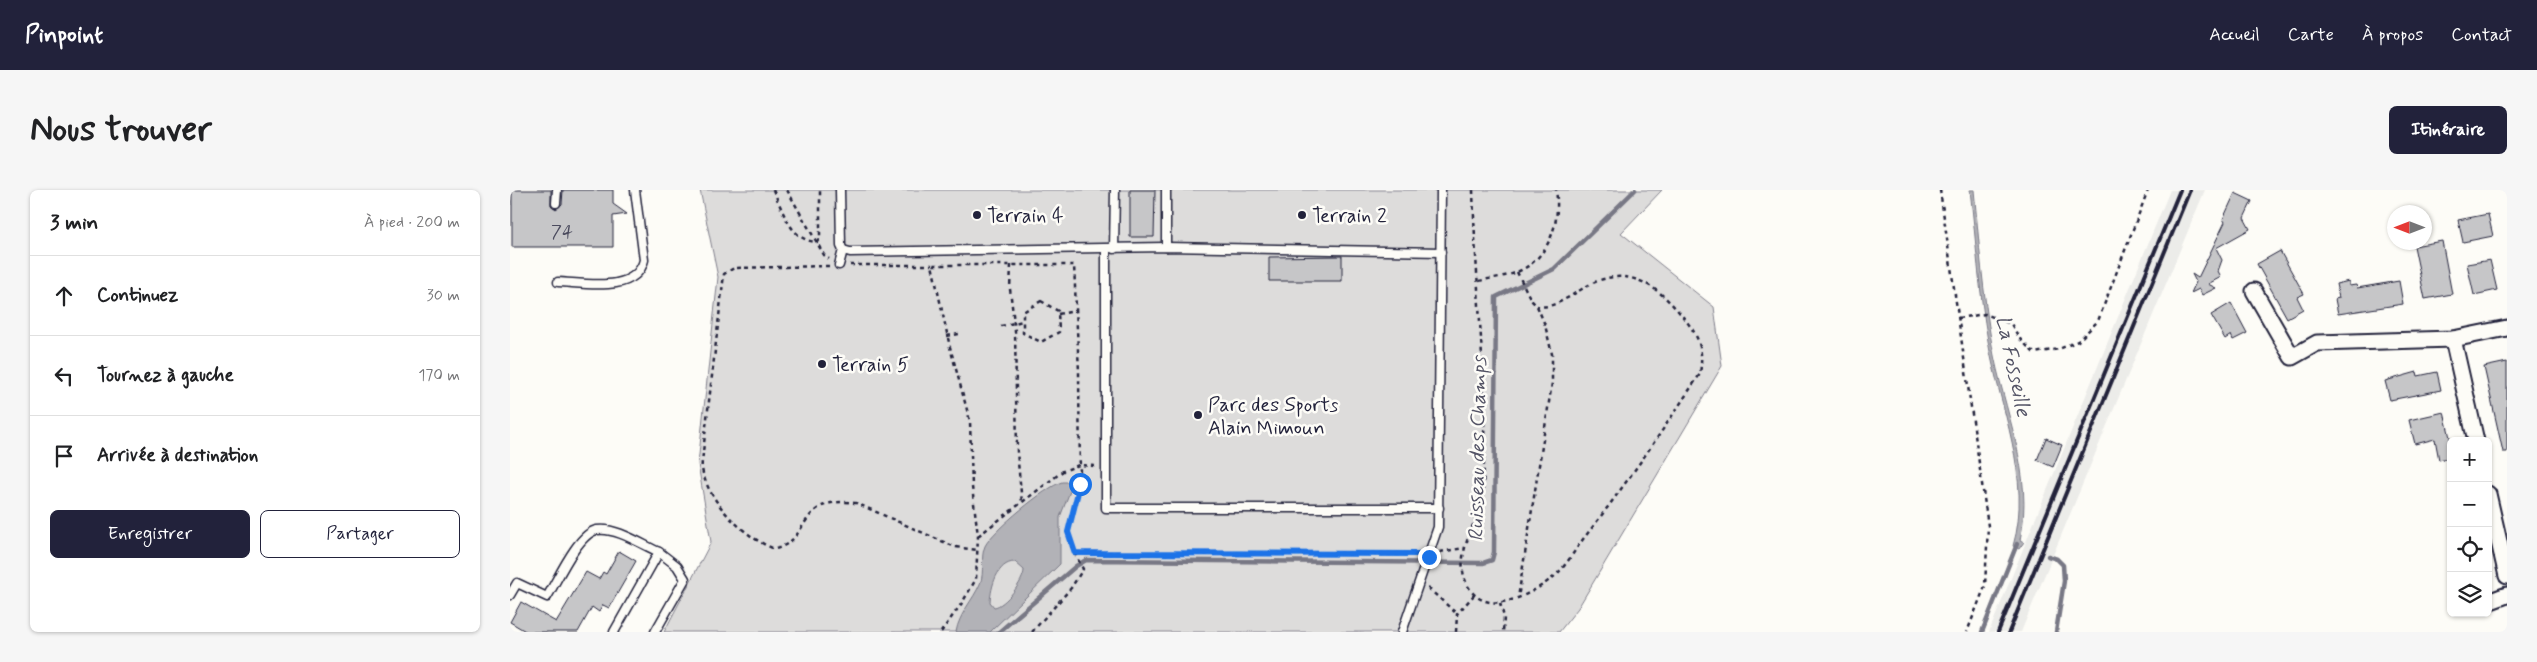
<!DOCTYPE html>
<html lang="fr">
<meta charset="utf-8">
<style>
:root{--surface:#fff;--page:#f6f6f6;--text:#202124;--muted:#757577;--line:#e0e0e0;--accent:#22223b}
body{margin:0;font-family:Mynerve,sans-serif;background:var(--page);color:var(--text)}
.controls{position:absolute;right:15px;bottom:15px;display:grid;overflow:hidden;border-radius:8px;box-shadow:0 1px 4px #0004}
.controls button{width:45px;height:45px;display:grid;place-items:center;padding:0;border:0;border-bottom:1px solid var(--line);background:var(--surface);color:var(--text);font:25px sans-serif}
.compass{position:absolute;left:1877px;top:15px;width:45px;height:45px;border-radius:50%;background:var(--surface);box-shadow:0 1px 4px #0004;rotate:270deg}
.stop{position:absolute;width:15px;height:15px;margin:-11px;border:4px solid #1a73e8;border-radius:50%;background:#fff}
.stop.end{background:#1a73e8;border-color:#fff;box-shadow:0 1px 5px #0008}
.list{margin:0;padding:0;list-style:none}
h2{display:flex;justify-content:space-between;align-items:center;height:65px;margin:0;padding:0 20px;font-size:21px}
h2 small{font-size:16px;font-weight:400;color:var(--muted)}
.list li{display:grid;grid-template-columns:32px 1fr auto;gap:15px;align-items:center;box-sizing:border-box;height:80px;padding:0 20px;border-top:1px solid var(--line)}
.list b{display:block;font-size:19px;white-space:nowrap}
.list em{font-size:16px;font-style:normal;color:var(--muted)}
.actions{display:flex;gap:10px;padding:15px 20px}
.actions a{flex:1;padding:11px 0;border:1px solid var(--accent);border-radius:8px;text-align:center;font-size:18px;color:var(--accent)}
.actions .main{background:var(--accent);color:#fff}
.icon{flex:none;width:28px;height:28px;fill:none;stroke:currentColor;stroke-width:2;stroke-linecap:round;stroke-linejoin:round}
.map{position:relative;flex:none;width:1997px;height:442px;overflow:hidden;border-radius:8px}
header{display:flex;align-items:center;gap:30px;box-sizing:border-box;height:70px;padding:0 25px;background:var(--accent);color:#fff}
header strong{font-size:24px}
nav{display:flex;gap:28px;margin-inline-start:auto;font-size:18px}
.intro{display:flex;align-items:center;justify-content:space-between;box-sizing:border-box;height:120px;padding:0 30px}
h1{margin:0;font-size:35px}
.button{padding:12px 22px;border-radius:8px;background:var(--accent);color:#fff;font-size:18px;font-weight:700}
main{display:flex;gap:30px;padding:0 30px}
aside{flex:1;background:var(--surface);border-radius:8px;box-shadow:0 1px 4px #0004}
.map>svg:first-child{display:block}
.built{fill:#ecece9}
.green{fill:#dddcdb;stroke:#807f8b}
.water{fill:#b2b2b7;stroke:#787885;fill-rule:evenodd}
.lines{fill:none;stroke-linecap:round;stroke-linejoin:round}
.stream{stroke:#787885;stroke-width:4.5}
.building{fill:#c6c6c8;stroke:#22223b}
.lane-casing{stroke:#22223b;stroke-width:11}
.street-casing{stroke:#22223b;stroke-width:19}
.path{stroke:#22223b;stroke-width:2.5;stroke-dasharray:4 4;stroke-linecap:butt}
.lane{stroke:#fdfcf7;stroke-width:8}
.street{stroke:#fdfcf7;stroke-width:15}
.rail{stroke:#22223b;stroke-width:4}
.route{stroke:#1a73e8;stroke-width:6}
.poi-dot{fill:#22223b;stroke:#fdfcf7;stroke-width:2}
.labels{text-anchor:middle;stroke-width:5;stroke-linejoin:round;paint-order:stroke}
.number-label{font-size:18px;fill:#4b4b5e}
.poi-label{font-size:20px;fill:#22223b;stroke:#fdfcf7;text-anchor:start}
.water-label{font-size:21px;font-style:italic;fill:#545466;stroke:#fdfcf7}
</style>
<header>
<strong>Pinpoint</strong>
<nav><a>Accueil</a><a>Carte</a><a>À propos</a><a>Contact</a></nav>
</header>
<div class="intro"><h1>Nous trouver</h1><a class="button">Itinéraire</a></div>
<main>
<aside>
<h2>3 min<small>À pied · 200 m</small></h2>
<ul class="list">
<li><svg class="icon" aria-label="ahead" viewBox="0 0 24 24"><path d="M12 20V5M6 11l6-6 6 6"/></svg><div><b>Continuez</b></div><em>30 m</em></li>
<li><svg class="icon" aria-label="left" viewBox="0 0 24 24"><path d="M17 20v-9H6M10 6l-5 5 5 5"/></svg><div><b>Tournez à gauche</b></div><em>170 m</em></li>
<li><svg class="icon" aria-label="arrive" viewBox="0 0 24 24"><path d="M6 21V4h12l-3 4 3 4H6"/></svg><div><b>Arrivée à destination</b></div></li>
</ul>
<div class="actions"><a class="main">Enregistrer</a><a>Partager</a></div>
</aside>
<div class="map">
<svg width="1997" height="442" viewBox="0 0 1997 442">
<rect width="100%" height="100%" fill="#fdfcf7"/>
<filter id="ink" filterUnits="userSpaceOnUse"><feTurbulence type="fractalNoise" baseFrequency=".02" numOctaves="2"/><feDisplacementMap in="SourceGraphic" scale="10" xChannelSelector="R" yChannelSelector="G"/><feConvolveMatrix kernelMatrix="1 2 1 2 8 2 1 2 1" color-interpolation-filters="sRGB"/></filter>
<g filter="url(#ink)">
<path class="built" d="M1660,0h35l-184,442h-32z"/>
<path class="green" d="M190,0h962l-41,43 93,74 8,59 -144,242 -19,24h-895l47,-90 -13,-78 20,-187z"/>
<g class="water">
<path d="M1460,0h4c5,52 9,104 18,155 11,64 43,130 28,195l4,2 -5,7 -6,-3c20,-67 -14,-140 -25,-205 -9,-50 -12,-101 -18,-151z"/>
<path d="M552,292h7l3,4 -12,31v47l-70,68h-34c3,-18 17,-32 24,-48 5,-12 0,-27 5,-38 7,-15 62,-60 77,-64zM505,372l9,8c0,11 -19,36 -30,37l-4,-5c1,-15 7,-40 25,-40z"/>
</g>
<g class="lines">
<g class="stream">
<path d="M1538,366l9,3 6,6 1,16 -8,51"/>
<path d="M489,442l77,-66 10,-6 397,3 9,-3 2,-8 2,-255 58,-28 81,-79"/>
<path d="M1472,442l35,-88"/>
</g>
</g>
<g class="building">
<path d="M2,0h39v15l5,4 6,-5 1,-14h50v14l14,10 -14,2v31h-101z"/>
<path d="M620,0h25l-1,47h-24z"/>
<path d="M1725,3l17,8 -8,17 6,11 -34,19 6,12 -4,11 3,6 -13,7 8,4 -14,7 -3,-6 -8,4 5,-11 -4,-8 6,4 27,-56 -2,-3z"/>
<path d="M1978,24l5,22 -30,6 -5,-22z"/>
<path d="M1932,51l10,53 -27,5 -11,-53z"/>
<path d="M1770,61l24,43 -7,3 6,12 -16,9 -30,-54z"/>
<path d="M832,66v25h-73v-24z"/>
<path d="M1980,70l7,30 -23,5 -7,-31z"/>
<path d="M1839,91v5l7,-1 1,3 42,-7 4,23 -65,10 -3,-15 4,-1 -3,-14z"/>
<path d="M1721,113l16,30 -14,7 -2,-5 -6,4 -14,-24z"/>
<path d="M1997,172v90h-4l-19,-85z"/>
<path d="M1907,182l1,4 19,-4 4,18 -51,10 -5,-19z"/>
<path d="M1934,222l7,30v15l-12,3 -4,-21 -20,5 -6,-24z"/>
<path d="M1536,248l16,7 -9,22 -16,-7z"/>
<path d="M109,361l17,10 -27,47 -6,-3 -4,7 -7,-5 -14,25h-51l-17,-10 11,-20 35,20 30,-50 13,7 4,-7 3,2z"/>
</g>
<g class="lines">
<defs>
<g id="lane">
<path d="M330,0l1,56 2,4 7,2 316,-5 275,5"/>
<path d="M656,0v57"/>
<path d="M46,13l1,-13"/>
<path d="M596,59v259h333"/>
<path d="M604,59l1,-59"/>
<path d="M329,75l4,-15"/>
<path d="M48,92c26,1 78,12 86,-22l-9,-70"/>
<path d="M0,405l7,-12 30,14c10,-16 31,-64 50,-67 19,-3 44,14 62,22l-45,80"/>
<path d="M145,442l30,-53 -8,-13 -18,-14"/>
<path d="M892,442l36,-105 3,-337"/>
</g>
<g id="street">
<path d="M1744,101l38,66 25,-14 136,-4 54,-11"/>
<path d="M1943,149l23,102"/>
<path d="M1978,304l19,82"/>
<path d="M1978,412l19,-7"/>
</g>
</defs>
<use href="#lane" class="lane-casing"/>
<use href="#street" class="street-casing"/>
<g class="path">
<path d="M263,0c10,20 17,51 44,52l3,-4v-48"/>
<path d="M277,0l37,65 5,4"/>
<path d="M963,0c3,100 15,198 10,298 -1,33 -33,65 -15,98 18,33 62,9 83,-7 13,-9 23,-28 33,-41 41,-52 79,-108 116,-164 4,-29 -2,-39 -21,-62 -21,-24 -45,-43 -79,-32 -11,4 -21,11 -31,17 -11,6 -19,11 -32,9"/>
<path d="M1430,0l48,336 -3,60 -18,46"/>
<path d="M340,75h82"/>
<path d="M501,75l-1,24 5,42 2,121 5,51"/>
<path d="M319,76l-95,2 -10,6 -21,178c0,5 -2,11 -1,16 4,32 44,71 73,81 37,-9 21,-54 81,-46l99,44 23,3"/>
<path d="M1007,82l14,28 6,6 8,19 7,29v29l-34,215"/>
<path d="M969,91c12,-3 26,-4 38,-9 32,-13 44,-50 39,-82"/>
<path d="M531,111l17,10 1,21 -18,10 -18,-9v-21z"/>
<path d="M548,124l18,-3"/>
<path d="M1448,128l27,-4 26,10 9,15 14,14 25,-4 19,-8 20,-20 50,-131"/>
<path d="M491,136l22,-5"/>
<path d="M437,146l12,-2"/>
<path d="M468,346l85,-65 16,-6 18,1"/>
<path d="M930,362l24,-4"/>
<path d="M918,398l29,26"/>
<path d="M990,413l4,14 -1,15"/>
<path d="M431,442l21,-29 14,-24 2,-43 -6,-49 -2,-66 -20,-74 -18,-82h142l5,107 1,112 -12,48 7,21 343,1"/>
<path d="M522,442l39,-44 12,-19 -8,-15"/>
<path d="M946,442l1,-18 18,-20"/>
</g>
<use href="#lane" class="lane"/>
<use href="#street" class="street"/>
<g class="rail">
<path d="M1488,442l182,-442"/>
<path d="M1499,442l181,-442"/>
</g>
</g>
</g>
<g class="lines" filter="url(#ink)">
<path class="route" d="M570,294l-12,48 7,21 356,1 -2,3"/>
</g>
<g class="poi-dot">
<circle cx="467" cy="25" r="5"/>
<circle cx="792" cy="25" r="5"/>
<circle cx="312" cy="174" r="5"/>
<circle cx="688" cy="225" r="5"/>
</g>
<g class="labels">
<g class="number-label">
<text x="52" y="47">74</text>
</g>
<g class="poi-label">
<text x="477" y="32">Terrain 4</text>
<text x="802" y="32">Terrain 2</text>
<text x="322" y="181">Terrain 5</text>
<text x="698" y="221">Parc des Sports<tspan x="698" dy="23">Alain Mimoun</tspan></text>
</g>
<g class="water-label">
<text transform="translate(1504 176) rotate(78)" y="7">La Fosseille</text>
<text transform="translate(967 259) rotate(-89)" y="7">Ruisseau des Champs</text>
</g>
</g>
</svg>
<div class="controls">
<button>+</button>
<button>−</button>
<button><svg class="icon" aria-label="locate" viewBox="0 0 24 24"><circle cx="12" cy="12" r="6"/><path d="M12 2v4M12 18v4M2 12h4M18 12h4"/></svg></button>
<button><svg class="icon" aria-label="layers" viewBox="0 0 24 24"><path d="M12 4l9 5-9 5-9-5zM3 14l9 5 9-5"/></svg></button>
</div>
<svg class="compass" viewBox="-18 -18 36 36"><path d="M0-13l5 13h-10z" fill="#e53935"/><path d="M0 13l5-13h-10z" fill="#757577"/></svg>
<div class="stop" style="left:570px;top:294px"></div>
<div class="stop end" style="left:919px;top:367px"></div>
</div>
</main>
